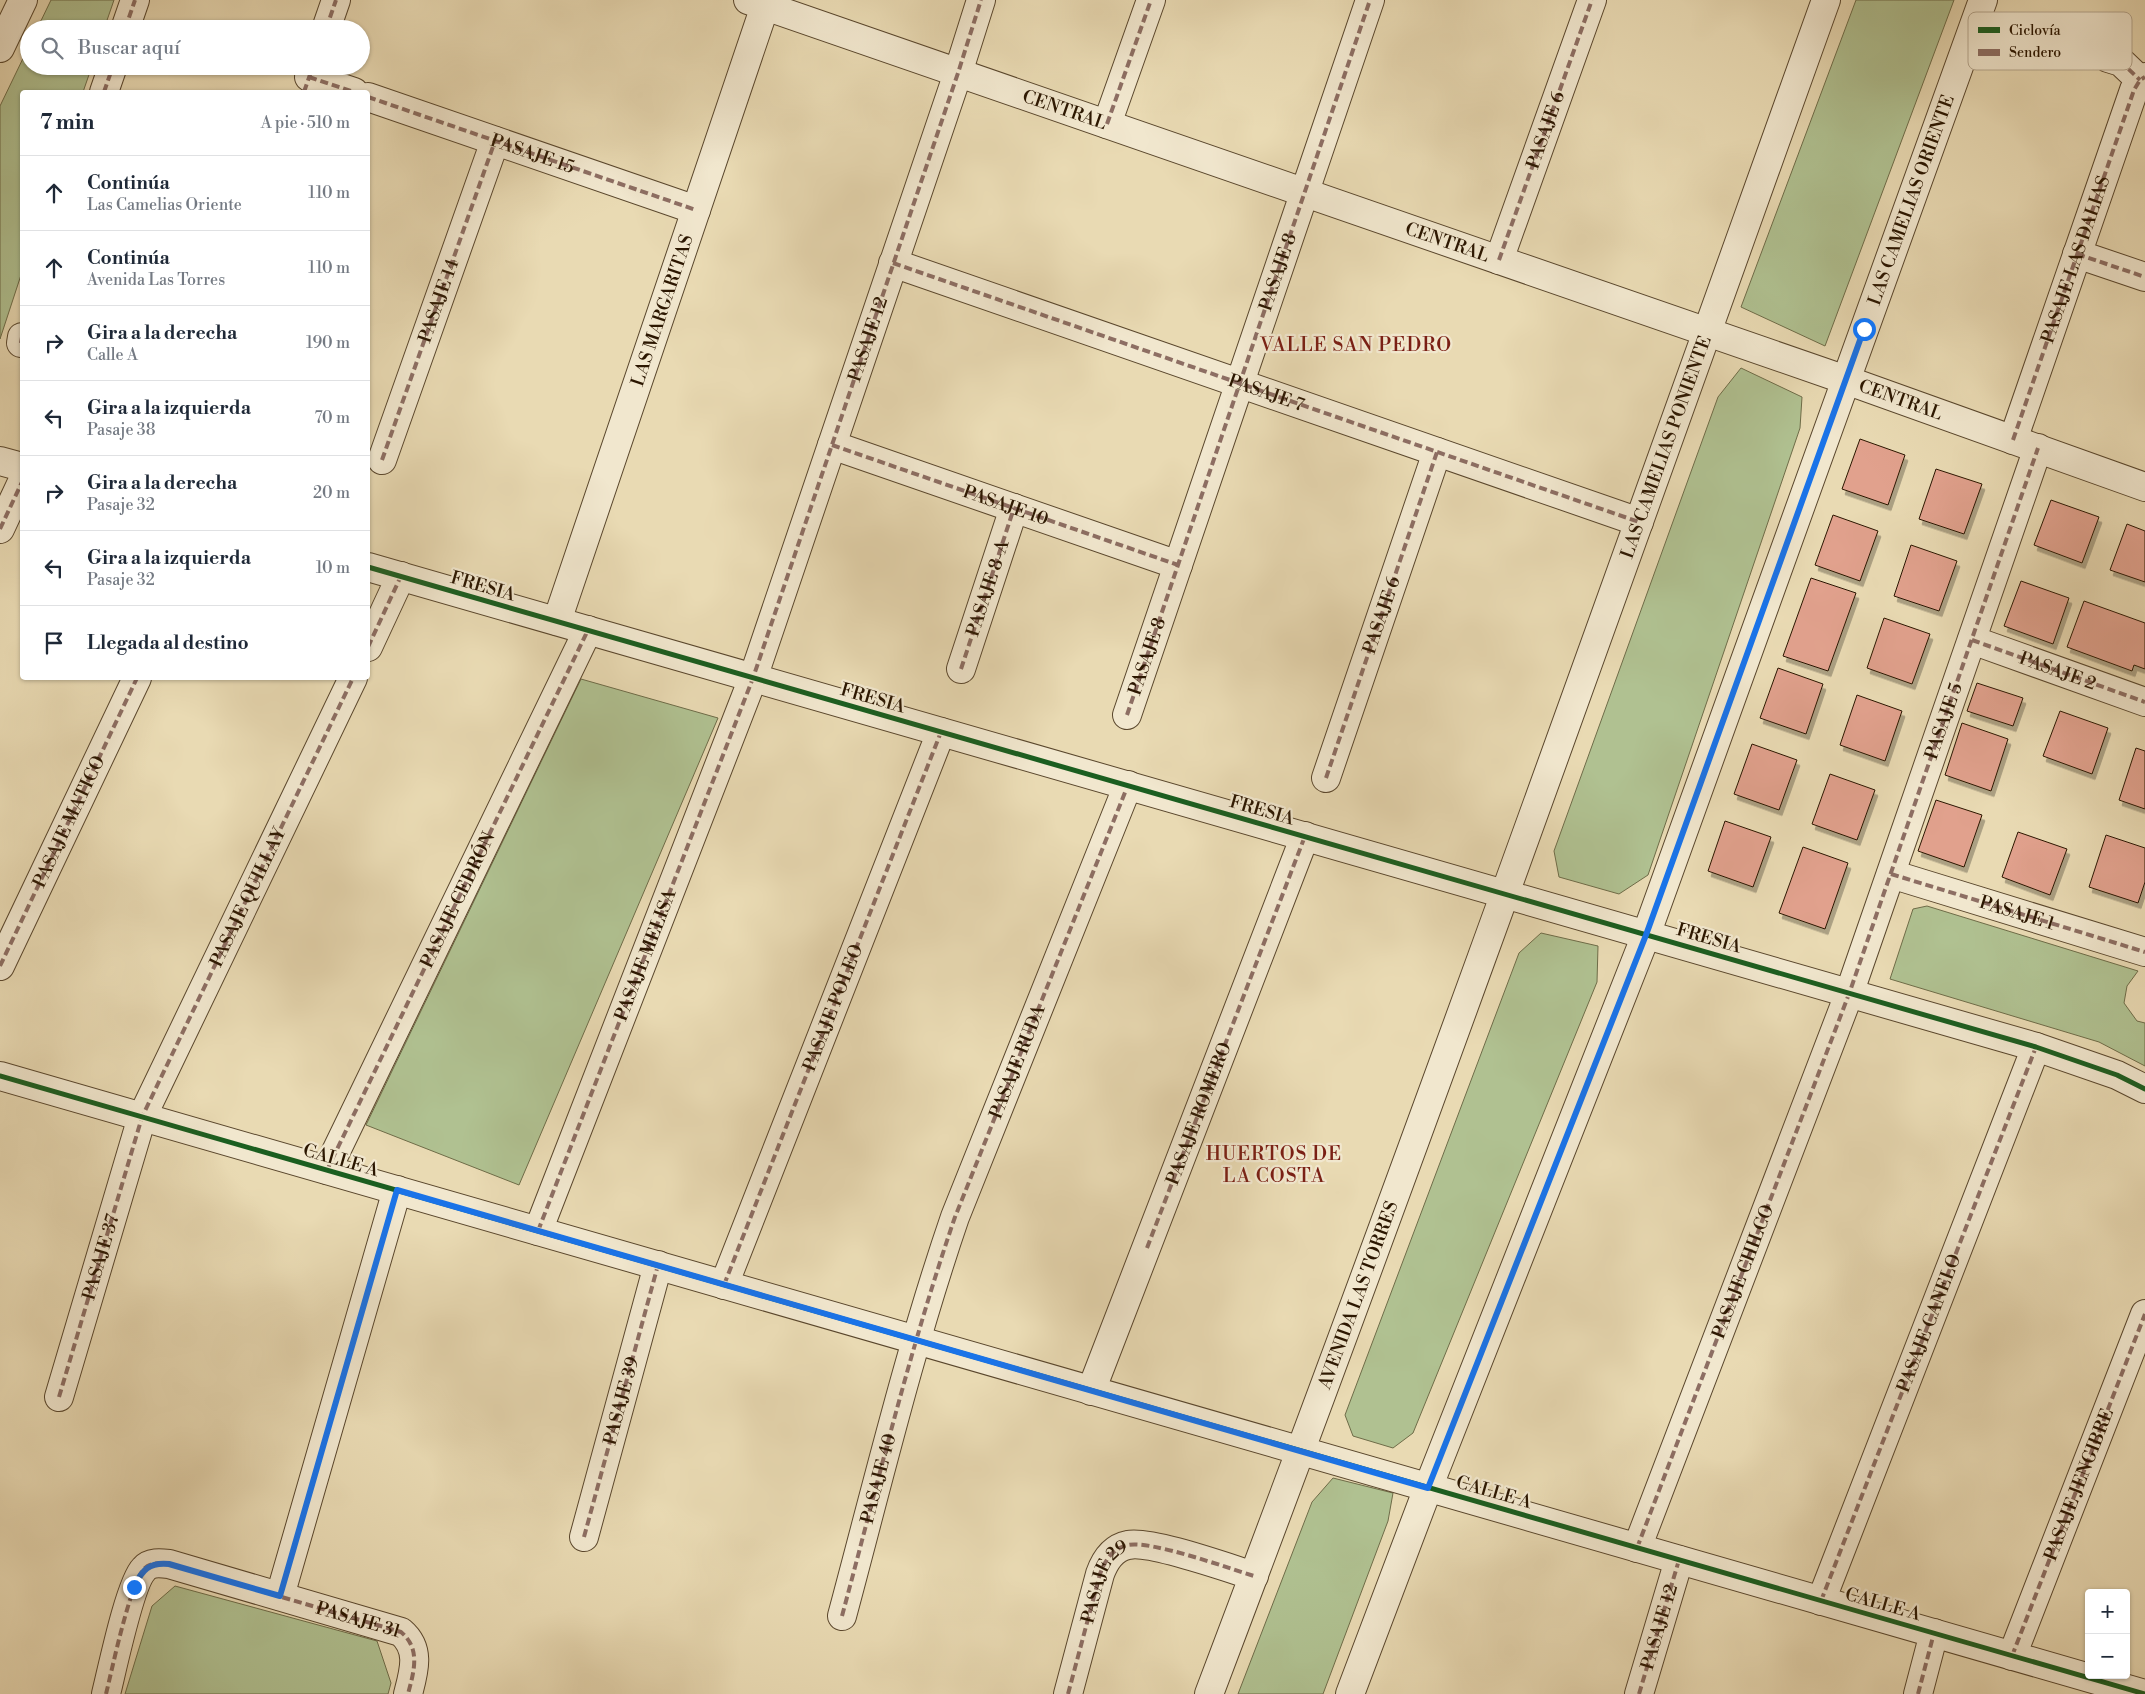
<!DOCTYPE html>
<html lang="es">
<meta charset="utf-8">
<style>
:root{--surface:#fff;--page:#f2f2f3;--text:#1f2937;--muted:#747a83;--line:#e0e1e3}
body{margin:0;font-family:"Libre Bodoni",serif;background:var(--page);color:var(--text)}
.controls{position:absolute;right:15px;bottom:15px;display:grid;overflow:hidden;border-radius:5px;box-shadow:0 1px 4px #0004}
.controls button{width:45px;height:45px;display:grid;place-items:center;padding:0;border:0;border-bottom:1px solid var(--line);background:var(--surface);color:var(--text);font:25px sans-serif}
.stop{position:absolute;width:15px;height:15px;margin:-11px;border:4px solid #1a73e8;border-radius:50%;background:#fff}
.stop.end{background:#1a73e8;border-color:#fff;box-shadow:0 1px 5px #0008}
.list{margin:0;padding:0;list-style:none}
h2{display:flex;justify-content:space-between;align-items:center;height:65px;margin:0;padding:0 20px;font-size:21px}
h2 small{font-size:16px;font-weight:400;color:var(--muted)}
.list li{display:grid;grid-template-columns:32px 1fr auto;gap:15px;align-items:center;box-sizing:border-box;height:75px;padding:0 20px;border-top:1px solid var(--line)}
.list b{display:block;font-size:19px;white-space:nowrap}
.list p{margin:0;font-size:16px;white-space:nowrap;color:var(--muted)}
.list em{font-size:16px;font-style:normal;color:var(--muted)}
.icon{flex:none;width:28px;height:28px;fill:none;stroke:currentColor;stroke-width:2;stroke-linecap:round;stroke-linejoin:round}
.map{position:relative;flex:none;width:2145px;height:1694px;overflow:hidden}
.search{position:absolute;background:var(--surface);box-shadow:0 1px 4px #0004;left:20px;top:20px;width:350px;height:55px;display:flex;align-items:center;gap:12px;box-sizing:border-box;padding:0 18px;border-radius:28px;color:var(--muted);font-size:19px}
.panel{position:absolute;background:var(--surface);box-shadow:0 1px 4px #0004;left:20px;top:90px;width:350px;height:590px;border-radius:5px}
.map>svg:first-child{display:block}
.green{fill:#b0c191;stroke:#6e6c48}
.building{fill:#e1a18d;stroke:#2b1600;filter:url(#shadow)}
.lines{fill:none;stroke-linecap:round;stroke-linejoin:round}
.minor-casing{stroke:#5a472d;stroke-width:30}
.tertiary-casing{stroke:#5a472d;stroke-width:30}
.minor{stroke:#f1e7ce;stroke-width:28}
.tertiary{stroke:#f1e7ce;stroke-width:28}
.quiet{stroke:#8d6e63;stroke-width:4;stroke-dasharray:8 4;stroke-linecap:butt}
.cycleway-casing{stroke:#f1e7ce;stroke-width:8}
.cycleway{stroke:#1b5e20;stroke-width:5}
.route{stroke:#1a73e8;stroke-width:6}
.labels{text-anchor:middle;stroke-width:4.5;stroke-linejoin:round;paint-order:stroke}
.street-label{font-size:18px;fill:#2b1600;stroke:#f1e7ce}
.neighbourhood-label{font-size:19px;letter-spacing:1px;fill:#7a1f14;stroke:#f1e7ce}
.key{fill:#f1e7ce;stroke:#b6a890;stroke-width:1}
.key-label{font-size:14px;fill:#2b1600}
</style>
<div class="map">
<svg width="2145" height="1694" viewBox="0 0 2145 1694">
<defs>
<filter id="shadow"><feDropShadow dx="3" dy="5.5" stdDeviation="0" flood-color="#0004"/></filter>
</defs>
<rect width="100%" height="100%" fill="#e9dab3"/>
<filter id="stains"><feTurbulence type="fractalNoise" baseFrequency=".004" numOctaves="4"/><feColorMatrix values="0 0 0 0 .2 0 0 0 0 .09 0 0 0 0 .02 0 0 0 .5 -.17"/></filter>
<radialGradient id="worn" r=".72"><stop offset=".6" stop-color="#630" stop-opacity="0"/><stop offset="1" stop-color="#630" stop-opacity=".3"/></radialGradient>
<g class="green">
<path d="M51,0h63l-10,29h-67z"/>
<path d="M1856,0h98l-129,346 -84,-39z"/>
<path d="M29,46v20h63l-9,26h-61v180l-22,67v-233z"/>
<path d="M1741,368l61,29 -2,31 -152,447 -29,19 -60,-17 -5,-26 164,-454z"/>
<path d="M581,679l137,39 -199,467 -153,-60z"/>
<path d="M1927,906l211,65 -11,15 -3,17 13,18 8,2v43l-46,-24 -209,-63 23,-70z"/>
<path d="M1541,933l57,13 -1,36 -184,451 -20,15 -40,-12 -8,-21 174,-462z"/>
<path d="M1333,1478l60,15 -5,28 -65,173h-85l74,-192z"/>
<path d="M175,1586l202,55 14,42 -3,11h-263l27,-88z"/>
</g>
<g class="building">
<path d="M1860,439l45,16 -17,50 -46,-16z"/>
<path d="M1936,469l46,15 -18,50 -45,-15z"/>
<path d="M2051,500l48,17 -17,46 -48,-18z"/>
<path d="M1833,515l45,16 -18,50 -45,-16z"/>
<path d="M2127,524l18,7v51l-35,-12z"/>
<path d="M1911,545l46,16 -18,50 -45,-15z"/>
<path d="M1811,578l45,15 -28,78 -45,-15z"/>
<path d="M2021,581l48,17 -16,46 -49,-18z"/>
<path d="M2084,601l61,22v46l-11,-4 -2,6 -65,-24z"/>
<path d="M1884,618l46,16 -18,50 -45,-16z"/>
<path d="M1778,668l45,16 -17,50 -46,-16z"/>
<path d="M1977,683l46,15 -10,28 -46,-15z"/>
<path d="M1857,695l45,16 -17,50 -45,-16z"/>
<path d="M2060,711l48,17 -16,46 -49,-18z"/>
<path d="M1962,723l46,16 -17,52 -46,-16z"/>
<path d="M1752,744l45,16 -18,50 -45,-16z"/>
<path d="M2136,748l9,3v58l-26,-9z"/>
<path d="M1830,774l45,16 -18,50 -45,-16z"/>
<path d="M1936,800l46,15 -18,52 -46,-16z"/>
<path d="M1725,821l46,16 -18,50 -45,-16z"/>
<path d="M2018,832l49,17 -17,46 -48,-18z"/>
<path d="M2106,835l39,13v34l-7,21 -49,-16z"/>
<path d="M1803,847l45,16 -23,66 -46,-16z"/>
</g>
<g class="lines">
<defs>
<g id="minor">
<path id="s1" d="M748,0l1098,380 299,107"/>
<path d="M125,29l10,-29"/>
<path d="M326,29l10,-29"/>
<path d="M2108,58l13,4 19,18"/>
<path d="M309,77l45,15"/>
<path d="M104,92l9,-26"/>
<path d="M368,97l328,113"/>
<path d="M1107,124l44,-124"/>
<path d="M2077,254l68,23"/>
<path d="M1499,260l93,-260"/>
<path d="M893,263l746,259"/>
<path d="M21,343l1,-6"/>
<path d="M2013,440l121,-350 6,-10 5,-3"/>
<path d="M832,445l346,120"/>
<path id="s2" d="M382,460l113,-319"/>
<path d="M0,461l22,6"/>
<path d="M0,529l22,-47"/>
<path d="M368,567l1668,480 81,28 28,14"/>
<path id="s3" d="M557,621l210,-621"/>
<path d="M1972,640l173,62"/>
<path d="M368,647l33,-71"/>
<path d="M961,669l53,-161"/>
<path d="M1127,715l243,-715"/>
<path id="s4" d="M1326,778l111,-326"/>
<path d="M1891,874l254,78"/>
<path id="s5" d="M0,966l137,-288"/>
<path d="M0,1076l2145,618"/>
<path d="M327,1170l261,-540"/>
<path id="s6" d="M538,1231l215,-553 205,-605 23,-73"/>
<path id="s7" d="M724,1285l217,-553"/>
<path d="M1091,1391l214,-555"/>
<path id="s8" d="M59,1397l83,-280 211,-439"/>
<path d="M584,1537l74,-272"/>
<path d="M1637,1548l212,-554 189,-546"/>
<path d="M280,1596l117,-406"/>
<path d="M1821,1601l215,-554"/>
<path id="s9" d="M842,1616c36,-134 68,-268 113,-399l173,-432"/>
<path id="s10" d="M2012,1656l133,-342"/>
<path id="s11" d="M106,1694c6,-24 24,-111 38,-125 6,-7 16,-6 25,-5l232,68c20,17 13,39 7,62"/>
<path id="s12" d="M1068,1694l32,-120c5,-14 13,-26 28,-29 22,-5 100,23 126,31"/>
<path id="s13" d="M1209,1694c213,-562 414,-1128 617,-1694"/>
<path id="s14" d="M1350,1694l78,-206 218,-553 337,-935"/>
<path d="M1639,1694l40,-134"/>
<path d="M1918,1694l16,-61"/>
</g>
<path id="tertiary" d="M0,48l23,-48"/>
</defs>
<use href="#minor" class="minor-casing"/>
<use href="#tertiary" class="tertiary-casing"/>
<use href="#minor" class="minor"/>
<use href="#tertiary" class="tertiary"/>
<g class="quiet">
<path d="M125,29l10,-29"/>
<path d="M326,29l10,-29"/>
<path d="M2108,58l13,4 19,18"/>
<path d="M309,77l45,15"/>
<path d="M104,92l9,-26"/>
<path d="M304,92l9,-26"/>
<path id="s15" d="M368,97l328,113"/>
<path d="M1107,124l44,-124"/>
<path d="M2077,254l68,23"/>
<path id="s16" d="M1499,260l93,-260"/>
<path id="s17" d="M893,263l746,259"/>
<path d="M21,343l1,-6"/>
<path id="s18" d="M2013,440l121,-350 6,-10 5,-3"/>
<path id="s19" d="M832,445l346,120"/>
<path d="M382,460l113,-319"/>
<path d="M0,529l22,-47"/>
<path id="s20" d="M1972,640l173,62"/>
<path d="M368,647l33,-71"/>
<path id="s21" d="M961,669l53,-161"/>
<path id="s22" d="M1127,715l243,-715"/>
<path d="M1326,778l111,-326"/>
<path id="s23" d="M1891,874l254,78"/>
<path d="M0,966l137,-288"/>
<path id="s24" d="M327,1170l261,-540"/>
<path d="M538,1231l215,-553 205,-605 23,-73"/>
<path id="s25" d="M1147,1248l158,-412"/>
<path d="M724,1285l217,-553"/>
<path d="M59,1397l83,-280 211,-439"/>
<path id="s26" d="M584,1537l74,-272"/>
<path id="s27" d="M1637,1548l212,-554 189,-546"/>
<path d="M280,1596l117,-406"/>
<path id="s28" d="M1821,1601l215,-554"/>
<path d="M842,1616c36,-134 68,-268 113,-399l173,-432"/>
<path d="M2012,1656l133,-342"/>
<path d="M106,1694c6,-24 24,-111 38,-125 6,-7 16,-6 25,-5l232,68c20,17 13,39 7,62"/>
<path d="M1068,1694l32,-120c5,-14 13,-26 28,-29 22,-5 100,23 126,31"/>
<path id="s29" d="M1639,1694l40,-134"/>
<path d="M1918,1694l16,-61"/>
</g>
<defs>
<g id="cycleway">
<path d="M368,567l1668,480 81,28 28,14"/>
<path d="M0,1076l2145,618"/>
</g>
</defs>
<use href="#cycleway" class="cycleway-casing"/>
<use href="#cycleway" class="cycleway"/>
</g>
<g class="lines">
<path class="route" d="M134,1587c8,-17 15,-25 35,-23l111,32 117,-406 1031,298 218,-553 218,-606"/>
</g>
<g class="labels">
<g class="street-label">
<text dy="6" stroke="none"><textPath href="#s1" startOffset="335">CENTRAL</textPath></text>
<text dy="6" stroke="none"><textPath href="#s16" startOffset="138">PASAJE 6</textPath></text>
<text dy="6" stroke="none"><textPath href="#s15" startOffset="174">PASAJE 15</textPath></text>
<text dy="6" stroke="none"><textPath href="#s14" startOffset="1596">LAS CAMELIAS ORIENTE</textPath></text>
<text dy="6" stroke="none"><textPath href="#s1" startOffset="740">CENTRAL</textPath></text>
<text dy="6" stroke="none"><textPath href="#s18" startOffset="191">PASAJE LAS DALIAS</textPath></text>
<text dy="6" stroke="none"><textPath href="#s22" startOffset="468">PASAJE 8</textPath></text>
<text dy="6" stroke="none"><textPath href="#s2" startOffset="169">PASAJE 14</textPath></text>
<text dy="6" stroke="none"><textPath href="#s3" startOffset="328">LAS MARGARITAS</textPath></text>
<text dy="6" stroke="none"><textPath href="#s6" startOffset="951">PASAJE 12</textPath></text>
<text dy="6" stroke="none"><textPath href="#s17" startOffset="395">PASAJE 7</textPath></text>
<text dy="6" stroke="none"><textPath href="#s1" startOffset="1220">CENTRAL</textPath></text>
<text dy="6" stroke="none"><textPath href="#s13" startOffset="1328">LAS CAMELIAS PONIENTE</textPath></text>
<text dy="6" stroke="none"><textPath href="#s19" startOffset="184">PASAJE 10</textPath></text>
<text transform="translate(483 586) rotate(16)" y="6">FRESIA</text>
<text dy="6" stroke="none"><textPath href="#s21" startOffset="85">PASAJE 8-A</textPath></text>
<text dy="6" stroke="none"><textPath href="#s4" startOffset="172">PASAJE 6</textPath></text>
<text dy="6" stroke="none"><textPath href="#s22" startOffset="62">PASAJE 8</textPath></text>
<text dy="6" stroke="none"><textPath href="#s20" startOffset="91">PASAJE 2</textPath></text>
<text transform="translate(873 698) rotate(16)" y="6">FRESIA</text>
<text dy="6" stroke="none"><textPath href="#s27" startOffset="882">PASAJE 5</textPath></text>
<text transform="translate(1262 810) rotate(16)" y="6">FRESIA</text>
<text dy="6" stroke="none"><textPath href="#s5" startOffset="160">PASAJE MATICO</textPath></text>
<text dy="6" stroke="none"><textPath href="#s8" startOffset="536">PASAJE QUILLAY</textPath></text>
<text dy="6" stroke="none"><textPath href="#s24" startOffset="300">PASAJE CEDRÓN</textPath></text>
<text dy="6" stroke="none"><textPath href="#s23" startOffset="132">PASAJE 1</textPath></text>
<text transform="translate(1709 938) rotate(16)" y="6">FRESIA</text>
<text dy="6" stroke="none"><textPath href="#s6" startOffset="296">PASAJE MELISA</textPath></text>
<text dy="6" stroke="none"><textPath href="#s7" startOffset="298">PASAJE POLEO</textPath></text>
<text dy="6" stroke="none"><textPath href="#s9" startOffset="582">PASAJE RUDA</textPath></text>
<text dy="6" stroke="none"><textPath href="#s25" startOffset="144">PASAJE ROMERO</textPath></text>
<text transform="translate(341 1160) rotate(16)" y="6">CALLE A</text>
<text dy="6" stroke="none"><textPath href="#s8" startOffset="146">PASAJE 37</textPath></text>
<text dy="6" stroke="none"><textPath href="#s27" startOffset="296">PASAJE CHILCO</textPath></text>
<text dy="6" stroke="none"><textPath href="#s13" startOffset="426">AVENIDA LAS TORRES</textPath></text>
<text dy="6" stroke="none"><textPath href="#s28" startOffset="298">PASAJE CANELO</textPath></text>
<text dy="6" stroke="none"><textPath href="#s26" startOffset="141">PASAJE 39</textPath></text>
<text dy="6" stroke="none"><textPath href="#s9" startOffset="142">PASAJE 40</textPath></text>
<text dy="6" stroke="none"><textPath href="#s10" startOffset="184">PASAJE JENGIBRE</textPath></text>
<text transform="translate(1494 1492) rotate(16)" y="6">CALLE A</text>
<text dy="6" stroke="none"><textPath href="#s12" startOffset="119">PASAJE 29</textPath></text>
<text transform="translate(1883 1604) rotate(16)" y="6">CALLE A</text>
<text dy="6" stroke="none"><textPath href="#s11" startOffset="355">PASAJE 31</textPath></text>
<text dy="6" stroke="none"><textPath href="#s29" startOffset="70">PASAJE 12</textPath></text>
</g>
<g class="neighbourhood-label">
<text x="1356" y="351">VALLE SAN PEDRO</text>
<text x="1274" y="1160">HUERTOS DE<tspan x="1274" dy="22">LA COSTA</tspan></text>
</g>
</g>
<rect x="1968" y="12" width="164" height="58" rx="8" class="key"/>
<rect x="1978" y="27" width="22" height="6" fill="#1b5e20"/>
<rect x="1978" y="49" width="22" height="7" fill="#8d6e63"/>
<g class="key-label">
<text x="2009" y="35">Ciclovía</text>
<text x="2009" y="57">Sendero</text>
</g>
<rect width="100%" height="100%" filter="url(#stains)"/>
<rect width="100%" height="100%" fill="url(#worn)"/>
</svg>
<div class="controls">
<button>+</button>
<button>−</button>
</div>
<div class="stop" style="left:1864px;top:329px"></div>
<div class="stop end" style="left:134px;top:1587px"></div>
<div class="search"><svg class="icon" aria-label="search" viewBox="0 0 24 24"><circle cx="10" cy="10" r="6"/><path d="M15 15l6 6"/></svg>Buscar aquí</div>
<section class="panel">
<h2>7 min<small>A pie · 510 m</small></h2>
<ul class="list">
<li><svg class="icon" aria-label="ahead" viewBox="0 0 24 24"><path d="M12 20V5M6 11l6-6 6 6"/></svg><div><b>Continúa</b><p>Las Camelias Oriente</p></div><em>110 m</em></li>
<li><svg class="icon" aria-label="ahead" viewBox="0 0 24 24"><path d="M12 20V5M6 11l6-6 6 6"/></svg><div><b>Continúa</b><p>Avenida Las Torres</p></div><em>110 m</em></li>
<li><svg class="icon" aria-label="right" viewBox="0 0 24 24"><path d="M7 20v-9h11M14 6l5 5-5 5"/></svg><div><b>Gira a la derecha</b><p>Calle A</p></div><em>190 m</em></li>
<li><svg class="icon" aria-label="left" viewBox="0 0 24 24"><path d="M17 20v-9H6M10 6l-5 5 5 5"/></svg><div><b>Gira a la izquierda</b><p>Pasaje 38</p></div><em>70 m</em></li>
<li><svg class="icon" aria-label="right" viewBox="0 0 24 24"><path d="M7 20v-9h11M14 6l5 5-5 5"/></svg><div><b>Gira a la derecha</b><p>Pasaje 32</p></div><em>20 m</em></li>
<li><svg class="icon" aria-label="left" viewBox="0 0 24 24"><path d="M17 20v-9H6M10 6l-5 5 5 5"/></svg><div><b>Gira a la izquierda</b><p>Pasaje 32</p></div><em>10 m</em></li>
<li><svg class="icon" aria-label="arrive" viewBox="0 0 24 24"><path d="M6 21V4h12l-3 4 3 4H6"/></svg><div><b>Llegada al destino</b></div></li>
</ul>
</section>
</div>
